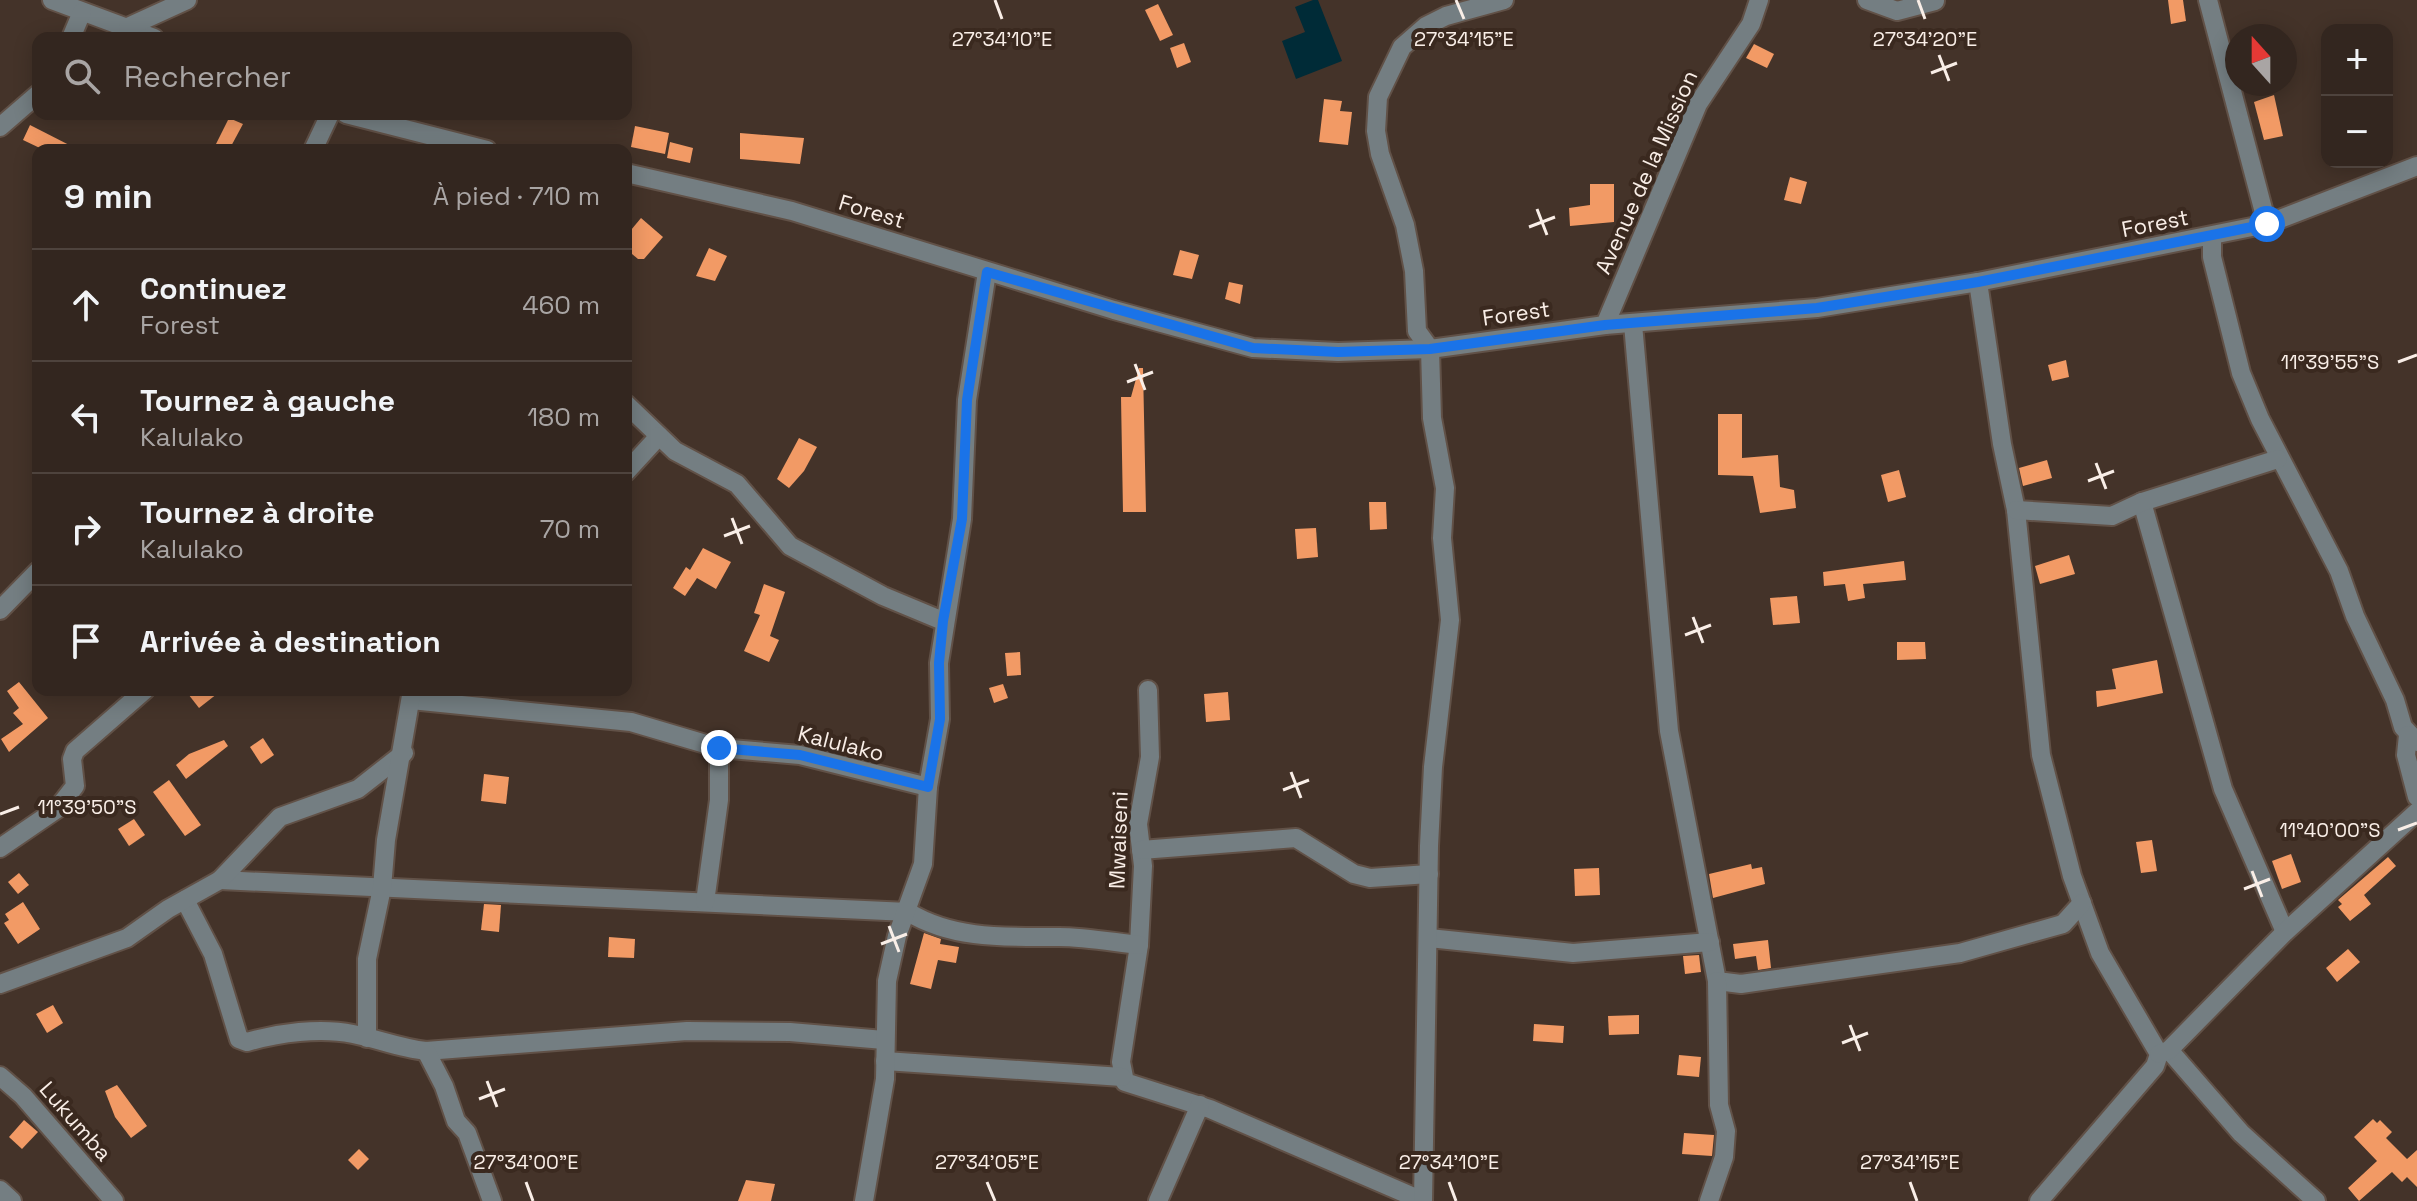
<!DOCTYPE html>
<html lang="fr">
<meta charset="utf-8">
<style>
:root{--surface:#33261f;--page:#3e322c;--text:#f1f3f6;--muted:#a9a5a4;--line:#4e433d}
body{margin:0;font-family:"Space Grotesk",sans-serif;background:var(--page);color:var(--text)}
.controls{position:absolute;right:24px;top:24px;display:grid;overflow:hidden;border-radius:16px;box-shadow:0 4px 20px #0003}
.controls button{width:72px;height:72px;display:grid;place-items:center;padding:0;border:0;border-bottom:2px solid var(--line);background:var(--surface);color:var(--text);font:40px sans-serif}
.compass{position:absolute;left:2225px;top:24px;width:72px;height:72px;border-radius:50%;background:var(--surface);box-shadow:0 4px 20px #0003;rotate:339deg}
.stop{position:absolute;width:24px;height:24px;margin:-18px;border:6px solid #1a73e8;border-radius:50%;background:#fff}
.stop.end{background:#1a73e8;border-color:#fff;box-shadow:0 2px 8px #0008}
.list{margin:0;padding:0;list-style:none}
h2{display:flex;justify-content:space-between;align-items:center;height:104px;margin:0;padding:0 32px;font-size:34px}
h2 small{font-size:26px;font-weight:400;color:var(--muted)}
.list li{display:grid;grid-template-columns:52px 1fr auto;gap:24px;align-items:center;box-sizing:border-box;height:112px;padding:0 32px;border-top:2px solid var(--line)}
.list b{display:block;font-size:30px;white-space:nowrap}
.list p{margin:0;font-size:26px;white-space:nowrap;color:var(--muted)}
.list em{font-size:26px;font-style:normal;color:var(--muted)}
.icon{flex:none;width:44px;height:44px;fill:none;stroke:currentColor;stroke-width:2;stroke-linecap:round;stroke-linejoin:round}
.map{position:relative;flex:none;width:2417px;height:1201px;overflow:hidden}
.search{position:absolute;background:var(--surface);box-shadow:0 4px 20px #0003;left:32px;top:32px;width:600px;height:88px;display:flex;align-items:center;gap:20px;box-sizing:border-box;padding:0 28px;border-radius:16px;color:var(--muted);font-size:30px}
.panel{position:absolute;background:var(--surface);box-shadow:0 4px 20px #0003;left:32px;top:144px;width:600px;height:552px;border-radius:16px}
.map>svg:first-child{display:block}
.water{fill:#002b37}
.building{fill:#f29a65}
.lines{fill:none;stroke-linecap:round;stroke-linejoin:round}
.minor-casing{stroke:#615147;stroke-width:22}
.minor{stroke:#747e82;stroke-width:18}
.route{stroke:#1a73e8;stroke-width:10}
.ticks{fill:none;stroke:#f9eee7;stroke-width:3}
.labels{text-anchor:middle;stroke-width:8;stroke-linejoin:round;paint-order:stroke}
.street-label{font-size:22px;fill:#f9eee7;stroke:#3a291f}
.ticks-label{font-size:20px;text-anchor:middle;fill:#f9eee7;stroke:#3a291f;stroke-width:8;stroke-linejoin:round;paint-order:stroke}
</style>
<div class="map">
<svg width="2417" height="1201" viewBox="0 0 2417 1201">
<rect width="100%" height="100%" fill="#443329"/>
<path class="water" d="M1313,0h5l24,61 -46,18 -14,-38 23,-9 -10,-25z"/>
<g class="building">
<path d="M2168,0h15l3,21 -15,3z"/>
<path d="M1158,4l15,31 -13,6 -15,-31z"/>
<path d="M1184,43l7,19 -14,6 -7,-20z"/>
<path d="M1754,44l20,10 -7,14 -21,-10z"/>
<path d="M2274,95l9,41 -19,4 -10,-38z"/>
<path d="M1324,99l18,2 -2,10 12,1 -4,33 -29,-3z"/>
<path d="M229,118l14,6 -14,26 -13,-6z"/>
<path d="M30,125l49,25h-35l-21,-10z"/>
<path d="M635,126l34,7 -4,21 -34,-7z"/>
<path d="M740,133l64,5 -4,26 -60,-5z"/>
<path d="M670,142l23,6 -3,15 -23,-5z"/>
<path d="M1790,177l17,5 -6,22 -17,-4z"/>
<path d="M1590,184h24v38l-44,4 -1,-18 21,-3z"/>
<path d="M641,218l22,19 -19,22h-6l-12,-10v-13z"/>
<path d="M709,248l18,8 -12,25 -19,-5z"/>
<path d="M1180,250l19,5 -7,24 -19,-4z"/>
<path d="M1229,282l14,3 -3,19 -15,-5z"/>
<path d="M2066,360l3,17 -17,4 -4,-16z"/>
<path d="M1139,368h4l3,144h-23l-2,-115h10z"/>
<path d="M1718,414h24v44l36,-3 2,32 14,3 2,18 -36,5 -7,-37 -35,-1z"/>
<path d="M799,438l18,9 -13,24 -15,17 -12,-9z"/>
<path d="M2047,460l5,18 -29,8 -4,-18z"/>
<path d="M1899,470l7,27 -18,5 -7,-27z"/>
<path d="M1369,502h17l1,27 -17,1z"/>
<path d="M1316,528l2,29 -21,2 -2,-30z"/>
<path d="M703,548l28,14 -15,27 -19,-11 -12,18 -12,-8 13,-21 4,3z"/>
<path d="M2069,555l6,19 -35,10 -5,-18z"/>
<path d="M1904,561l2,19 -43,4 2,14 -17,3 -3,-17 -21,2 -1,-14z"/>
<path d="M764,584l21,8 -15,44 9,4 -10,22 -25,-11 16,-36 -6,-2z"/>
<path d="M1797,596l3,27 -27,2 -3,-27z"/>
<path d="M1897,642h28l1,17 -29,1z"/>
<path d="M1020,652l1,23 -14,1 -2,-23z"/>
<path d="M2157,660l6,33 -66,14 -1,-16 20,-2 -4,-20z"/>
<path d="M19,682l29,36 -39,34 -8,-13 22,-15 -10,-11 6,-5 -12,-17z"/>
<path d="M1003,684l5,14 -14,5 -5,-15z"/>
<path d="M185,690h37l-23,18z"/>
<path d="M1228,692l2,28 -24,2 -2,-28z"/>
<path d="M263,738l11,17 -13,9 -11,-17z"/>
<path d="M224,740l4,6 -42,33 -10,-14 13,-11z"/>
<path d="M484,774l25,3 -3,27 -25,-3z"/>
<path d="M169,780l32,45 -16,11 -32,-44z"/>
<path d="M134,819l11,16 -16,11 -11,-17z"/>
<path d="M2152,840l5,31 -16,2 -5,-31z"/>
<path d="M2291,854l10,28 -19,7 -10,-28z"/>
<path d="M2388,857l8,9 -32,29 7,9 -21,17 -12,-14 4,-3 -4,-4z"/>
<path d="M1751,864l1,5 10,-2 3,17 -52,14 -4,-24z"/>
<path d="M1599,868l1,27 -25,1 -1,-27z"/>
<path d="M19,873l10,12 -11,9 -10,-12z"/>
<path d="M23,902l17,27 -22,15 -14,-21 5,-3 -4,-6z"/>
<path d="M484,904l17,1 -2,27 -18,-2z"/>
<path d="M924,933l17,6 -1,5 19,3 -3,16 -18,-3 -7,29 -21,-5z"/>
<path d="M609,937l26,2 -1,19 -26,-1z"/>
<path d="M1768,940l3,28 -13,2 -2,-14 -21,3 -2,-15z"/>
<path d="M2348,949l12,13 -23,20 -11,-14z"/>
<path d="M1699,955l2,17 -16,2 -2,-18z"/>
<path d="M53,1005l10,18 -16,10 -11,-19z"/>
<path d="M1639,1015v19l-30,1 -1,-19z"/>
<path d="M1534,1024l30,2 -1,17 -30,-2z"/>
<path d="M1679,1055l22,2 -2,20 -22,-2z"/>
<path d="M117,1085l30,41 -16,12 -16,-21 -10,-26z"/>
<path d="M2373,1119l4,4 3,-3 12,12 -6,6 21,21 10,-9v37l-10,-10 -5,5 -10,-10 -33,29 -11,-13 29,-27 -23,-24z"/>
<path d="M24,1120l14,12 -16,17 -13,-12z"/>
<path d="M1684,1133l30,2 -2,21 -30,-2z"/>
<path d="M359,1149l10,10 -11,11 -10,-10z"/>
<path d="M746,1180l29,4 -4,17h-33z"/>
</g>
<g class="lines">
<defs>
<g id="minor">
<path d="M52,0l102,38"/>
<path d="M1867,0l30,11 38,-10"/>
<path d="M2208,0l59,224"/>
<path d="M128,27l59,-27"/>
<path d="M71,38l11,-26"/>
<path d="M346,114l141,36"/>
<path d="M0,127l38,-33"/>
<path d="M313,150l17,-36"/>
<path d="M626,173l166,38 322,99 139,38 85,4 92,-3 175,-24 212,-17 161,-26 289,-58 150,-58"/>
<path d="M2212,237v20l29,116 19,46 79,152 16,45 40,84 8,27 14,15"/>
<path d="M1978,282l24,162 14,66 25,245 31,121 28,77 59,101 -4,12 -116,135"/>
<path d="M1633,324l36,407 48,250 24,3 219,-31 103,-29 19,-21"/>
<path d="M1605,325l93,-221 53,-80 8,-24"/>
<path d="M626,404l49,47 62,33 53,62 93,50 60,25"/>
<path d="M626,472l33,-36"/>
<path d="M2142,502l81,287 62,143"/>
<path d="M2016,510l96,6 30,-14 136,-43"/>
<path d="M0,610l38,-39"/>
<path d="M1148,690l2,67 -12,67 5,42 -4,79 -18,117 4,20 85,27 213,92"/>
<path d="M411,700l220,22 88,26 81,7 128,32"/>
<path d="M2408,735l-2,20 11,42"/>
<path d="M0,848l57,-39 18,-23 -3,-27 3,-8 70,-61"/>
<path d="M1141,850l155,-12 58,36 16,4 59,-4"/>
<path d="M220,880l688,32c46,28 99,25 151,25 26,0 53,5 80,8"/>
<path d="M185,900l28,54 26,85 8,3c31,-9 73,-15 106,-8 25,5 47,14 73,17l261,-20 103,1 94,8"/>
<path d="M705,902l14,-102v-52"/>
<path d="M1429,938l144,15 137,-11"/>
<path d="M0,984l127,-46 41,-29 52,-29 60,-63 78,-28 46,-36"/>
<path d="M367,1038v-79l15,-71 4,-48 26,-150"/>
<path d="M2169,1050l72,83 75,68"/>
<path d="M426,1051l18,35 12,35 11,12 25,68"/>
<path d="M2159,1054l10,-4 116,-118 132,-120"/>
<path d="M885,1061l237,16"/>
<path d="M0,1076l23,20 91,105"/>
<path d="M0,1190l12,11"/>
<path d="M864,1201l21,-122 2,-98 10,-45 26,-72 5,-77 12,-68 -1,-56 23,-144 5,-119 20,-128"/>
<path d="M1158,1201l42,-96"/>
<path d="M1423,1201l6,-355 4,-79 17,-147 -8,-82 3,-50 -13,-70 -2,-69 -13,-18 -3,-60 -9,-46 -25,-71 -4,-23 2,-34 24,-50 24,-21 20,-10 58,-16"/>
<path d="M1709,1201l15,-44 2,-26 -7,-26 -2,-124"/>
</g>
</defs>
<use href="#minor" class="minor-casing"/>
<use href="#minor" class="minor"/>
</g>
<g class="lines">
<path class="route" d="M719,748l81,7 128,32 12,-68 -1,-56 4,-42 19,-102 5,-119 20,-128 266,76 85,4 92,-3 175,-24 212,-17 161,-26 289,-58"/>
</g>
<path class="ticks" d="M995,0l7,19M1456,0l8,19M1918,0l7,19M1939,55l10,26M1931,73l26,-10M1537,209l10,26M1529,227l26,-10M2398,362l19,-7M1135,364l10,26M1127,382l26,-10M2096,463l10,26M2088,481l26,-10M732,518l10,26M724,536l26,-10M1693,617l10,26M1685,635l26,-10M1291,772l10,26M1283,790l26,-10M0,814l19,-7M2398,830l19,-7M2252,871l10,26M2244,889l26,-10M889,926l10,26M881,944l26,-10M1850,1025l10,26M1842,1043l26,-10M487,1081l10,26M479,1099l26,-10M526,1182l7,19M987,1182l8,19M1449,1182l7,19M1910,1182l7,19"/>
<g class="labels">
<g class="street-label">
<text transform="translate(1646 172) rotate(-66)" y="8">Avenue de la Mission</text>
<text transform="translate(872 211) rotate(17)" y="8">Forest</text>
<text transform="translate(2155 223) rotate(-11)" y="8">Forest</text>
<text transform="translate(1516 313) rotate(-8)" y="8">Forest</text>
<text transform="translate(841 743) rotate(14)" y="8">Kalulako</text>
<text transform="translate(1118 840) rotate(-88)" y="8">Mwaiseni</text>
<text transform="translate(76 1121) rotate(49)" y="8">Lukumba</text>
</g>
</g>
<g class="ticks-label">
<text x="1002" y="46">27°34'10"E</text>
<text x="1464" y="46">27°34'15"E</text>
<text x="1925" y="46">27°34'20"E</text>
<text x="2330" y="369">11°39'55"S</text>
<text x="87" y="814">11°39'50"S</text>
<text x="2330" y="837">11°40'00"S</text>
<text x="526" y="1169">27°34'00"E</text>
<text x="987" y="1169">27°34'05"E</text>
<text x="1449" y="1169">27°34'10"E</text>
<text x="1910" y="1169">27°34'15"E</text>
</g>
</svg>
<div class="controls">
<button>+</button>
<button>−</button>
</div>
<svg class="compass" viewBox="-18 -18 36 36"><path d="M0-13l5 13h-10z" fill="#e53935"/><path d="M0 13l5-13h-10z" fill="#a9a5a4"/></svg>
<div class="stop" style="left:2267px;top:224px"></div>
<div class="stop end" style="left:719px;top:748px"></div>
<div class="search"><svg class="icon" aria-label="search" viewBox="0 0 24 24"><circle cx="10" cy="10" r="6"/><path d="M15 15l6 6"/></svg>Rechercher</div>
<section class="panel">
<h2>9 min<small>À pied · 710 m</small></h2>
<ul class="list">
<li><svg class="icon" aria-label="ahead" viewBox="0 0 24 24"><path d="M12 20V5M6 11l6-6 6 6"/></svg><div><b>Continuez</b><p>Forest</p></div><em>460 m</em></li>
<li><svg class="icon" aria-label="left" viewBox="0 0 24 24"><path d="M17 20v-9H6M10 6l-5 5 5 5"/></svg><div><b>Tournez à gauche</b><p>Kalulako</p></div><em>180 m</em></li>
<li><svg class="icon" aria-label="right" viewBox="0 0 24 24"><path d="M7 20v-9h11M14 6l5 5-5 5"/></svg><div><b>Tournez à droite</b><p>Kalulako</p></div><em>70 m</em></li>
<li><svg class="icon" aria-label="arrive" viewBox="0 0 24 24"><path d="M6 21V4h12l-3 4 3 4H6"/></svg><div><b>Arrivée à destination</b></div></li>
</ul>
</section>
</div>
